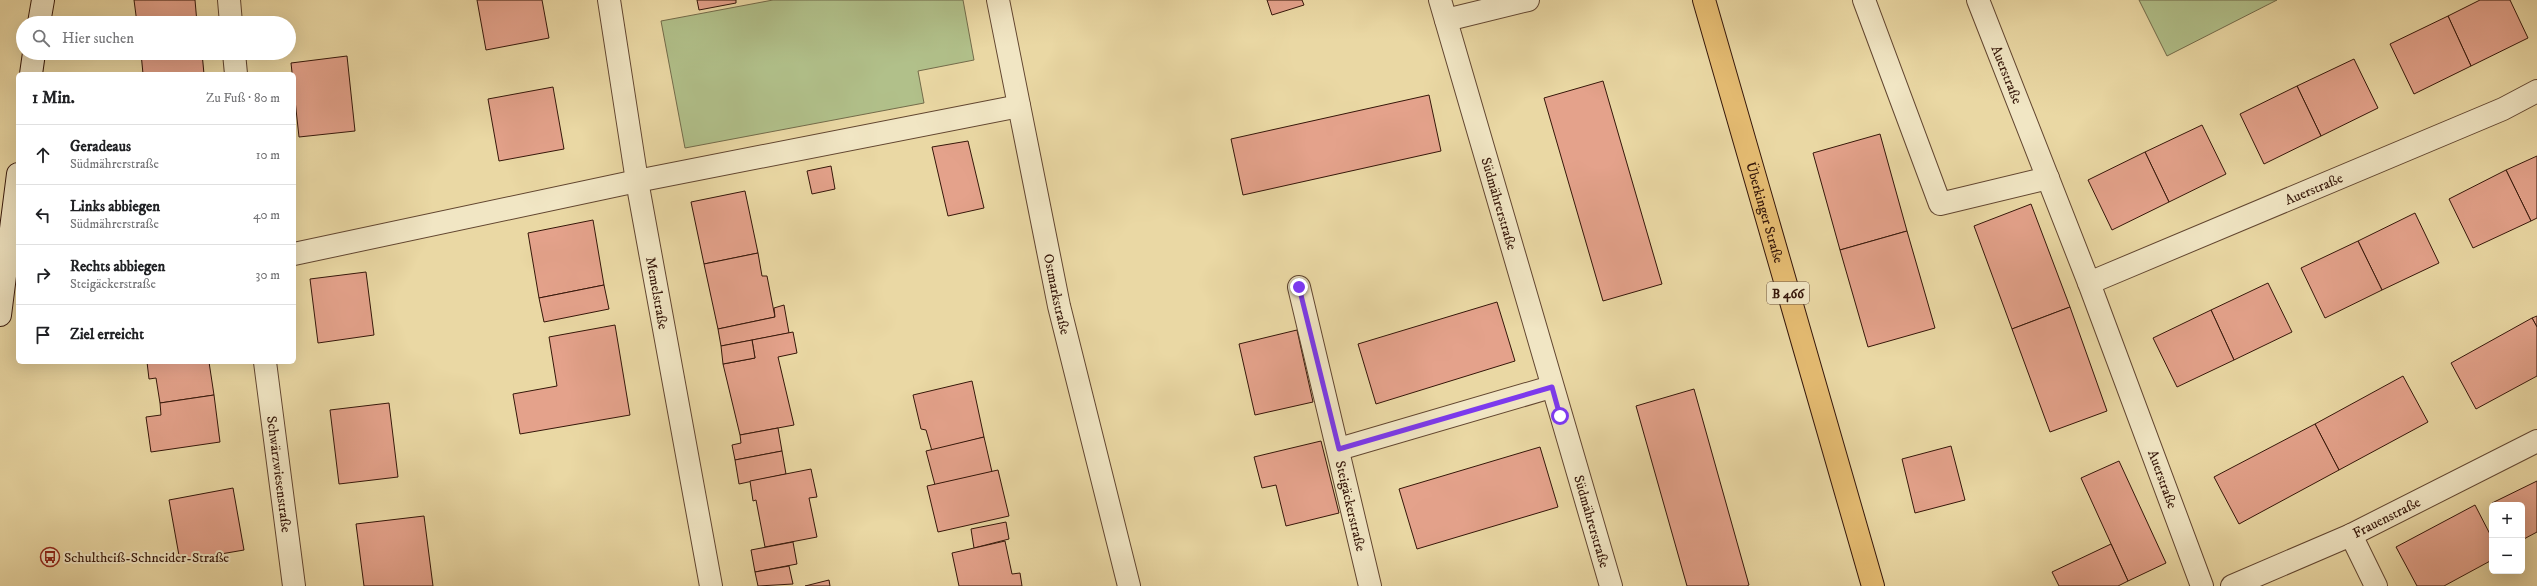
<!DOCTYPE html>
<html lang="de">
<meta charset="utf-8">
<style>
:root{--surface:#fff;--page:#f6f6f6;--text:#202124;--muted:#757577;--line:#e0e0e0}
body{margin:0;font-family:"IM FELL DW Pica",serif;background:var(--page);color:var(--text)}
.controls{position:absolute;right:12px;bottom:12px;display:grid;overflow:hidden;border-radius:6px;box-shadow:0 4px 16px #0002}
.controls button{width:36px;height:36px;display:grid;place-items:center;padding:0;border:0;border-bottom:1px solid var(--line);background:var(--surface);color:var(--text);font:20px sans-serif}
.stop{position:absolute;width:12px;height:12px;margin:-9px;border:3px solid #7c3aed;border-radius:50%;background:#fff}
.stop.end{background:#7c3aed;border-color:#fff;box-shadow:0 1px 4px #0008}
.list{margin:0;padding:0;list-style:none}
h2{display:flex;justify-content:space-between;align-items:center;height:52px;margin:0;padding:0 16px;font-size:17px}
h2 small{font-size:13px;font-weight:400;color:var(--muted)}
.list li{display:grid;grid-template-columns:26px 1fr auto;gap:12px;align-items:center;box-sizing:border-box;height:60px;padding:0 16px;border-top:1px solid var(--line)}
.list b{display:block;font-size:15px;white-space:nowrap}
.list p{margin:0;font-size:13px;white-space:nowrap;color:var(--muted)}
.list em{font-size:13px;font-style:normal;color:var(--muted)}
.icon{flex:none;width:22px;height:22px;fill:none;stroke:currentColor;stroke-width:2;stroke-linecap:round;stroke-linejoin:round}
.map{position:relative;flex:none;width:2537px;height:586px;overflow:hidden}
.search{position:absolute;background:var(--surface);box-shadow:0 4px 16px #0002;left:16px;top:16px;width:280px;height:44px;display:flex;align-items:center;gap:10px;box-sizing:border-box;padding:0 14px;border-radius:22px;color:var(--muted);font-size:15px}
.panel{position:absolute;background:var(--surface);box-shadow:0 4px 16px #0002;left:16px;top:72px;width:280px;height:292px;border-radius:6px}
.map>svg:first-child{display:block}
.green{fill:#b1c08a;stroke:#736b4a}
.building{fill:#e4a28b;stroke:#351609}
.lines{fill:none;stroke-linecap:round;stroke-linejoin:round}
.lane-casing{stroke:#624630;stroke-width:24}
.street-casing{stroke:#624630;stroke-width:24}
.secondary-casing{stroke:#351609;stroke-width:24}
.primary-casing{stroke:#351609;stroke-width:24}
.lane{stroke:#f1e6c4;stroke-width:22}
.street{stroke:#f1e6c4;stroke-width:22}
.secondary{stroke:#f1e6c4;stroke-width:22}
.primary{stroke:#e5bc72;stroke-width:22}
.route{stroke:#7c3aed;stroke-width:5}
.labels{text-anchor:middle;stroke-width:4;stroke-linejoin:round;paint-order:stroke}
.shield{fill:#f1e6c4;stroke:#6d5441;stroke-width:1}
.shield-label{font-size:13px;font-weight:bold;fill:#351609}
.street-label{font-size:14px;fill:#351609;stroke:#f1e6c4}
.poi-label{font-size:14px;fill:#351609;stroke:#f1e6c4;text-anchor:start}
</style>
<div class="map">
<svg width="2537" height="586" viewBox="0 0 2537 586">
<rect width="100%" height="100%" fill="#ead8a4"/>
<filter id="stains"><feTurbulence type="fractalNoise" baseFrequency=".005" numOctaves="4"/><feColorMatrix values="0 0 0 0 .2 0 0 0 0 .09 0 0 0 0 .02 0 0 0 .5 -.17"/></filter>
<radialGradient id="worn" r=".72"><stop offset=".6" stop-color="#630" stop-opacity="0"/><stop offset="1" stop-color="#630" stop-opacity=".3"/></radialGradient>
<g class="green">
<path d="M773,0h190l11,60 -56,11 6,32 -239,45 -24,-127z"/>
<path d="M2139,0h138l-110,56z"/>
</g>
<g class="building">
<path d="M134,0h61l2,23h-60z"/>
<path d="M477,0h65l7,38 -63,12z"/>
<path d="M697,0h39v3l-37,7z"/>
<path d="M1267,0h35l2,5 -32,10z"/>
<path d="M2480,0h30l18,38 -57,28 -23,-50z"/>
<path d="M2448,16l23,50 -57,28 -24,-50z"/>
<path d="M141,53h61l2,21h-61z"/>
<path d="M347,56l8,75 -56,6 -8,-74z"/>
<path d="M2354,59l24,49 -57,28 -24,-50z"/>
<path d="M1603,81l59,203 -59,17 -59,-203z"/>
<path d="M2297,86l24,50 -57,28 -24,-50z"/>
<path d="M553,87l11,62 -65,12 -11,-62z"/>
<path d="M1429,95l12,56 -198,44 -12,-56z"/>
<path d="M2202,125l24,49 -57,28 -24,-50z"/>
<path d="M1880,134l27,97 -67,19 -27,-97z"/>
<path d="M968,141l16,67 -36,8 -16,-69z"/>
<path d="M2145,152l24,50 -57,28 -24,-50z"/>
<path d="M2537,156v62l-6,3 -25,-51z"/>
<path d="M831,166l4,23 -23,5 -5,-23z"/>
<path d="M2506,170l25,51 -58,27 -24,-49z"/>
<path d="M745,191l13,62 -54,11 -13,-62z"/>
<path d="M2031,204l39,103 -58,22 -38,-103z"/>
<path d="M2415,213l24,50 -57,27 -24,-49z"/>
<path d="M593,220l11,65 -65,13 -11,-65z"/>
<path d="M1907,231l28,97 -67,19 -28,-97z"/>
<path d="M2358,241l24,49 -57,28 -24,-50z"/>
<path d="M758,253l4,23h5l8,41 -57,12 -14,-65z"/>
<path d="M366,272l8,63 -56,8 -8,-64z"/>
<path d="M2268,283l24,49 -58,28 -23,-50z"/>
<path d="M604,285l5,24 -65,13 -5,-24z"/>
<path d="M1497,302l18,59 -139,43 -18,-60z"/>
<path d="M784,305l5,28 -68,13 -3,-17 57,-12 -1,-9z"/>
<path d="M2070,307l37,104 -57,21 -38,-103z"/>
<path d="M2211,310l23,50 -57,27 -24,-49z"/>
<path d="M2537,316v11l-5,-9z"/>
<path d="M2532,318l5,9v49l-61,33 -25,-46z"/>
<path d="M615,325l15,90 -110,19 -7,-40 44,-8 -8,-49z"/>
<path d="M1297,330l16,72 -58,13 -16,-71z"/>
<path d="M793,332l4,21 -19,4 16,68 -54,10 -17,-71 32,-6 -3,-18z"/>
<path d="M752,340l3,18 -32,6 -2,-18z"/>
<path d="M147,362h62l5,33 -54,8 -4,-25 -7,1z"/>
<path d="M2403,376l25,46 -89,48 -24,-46z"/>
<path d="M972,381l12,56 -52,14 -6,-21 -5,-1 -8,-34z"/>
<path d="M1694,389l55,196 -2,1h-60l-51,-180z"/>
<path d="M214,395l6,47 -69,10 -5,-35 15,-2 -1,-12z"/>
<path d="M389,403l9,74 -59,7 -9,-74z"/>
<path d="M2315,424l24,46 -100,54 -25,-47z"/>
<path d="M778,428l4,23 -47,9 -3,-15 9,-2 -1,-8z"/>
<path d="M984,437l8,35 -57,13 -9,-34z"/>
<path d="M1321,441l18,72 -53,13 -10,-41 -14,3 -8,-31z"/>
<path d="M1951,446l14,54 -50,13 -13,-54z"/>
<path d="M1540,447l18,60 -141,42 -18,-60z"/>
<path d="M782,451l4,23 -47,10 -4,-24z"/>
<path d="M2119,461l47,102 -38,18 -47,-103z"/>
<path d="M811,469l6,28 -8,1 8,39 -52,10 -9,-47 -3,1 -3,-20z"/>
<path d="M998,470l11,46 -71,16 -11,-46z"/>
<path d="M2537,481v51l-15,8v-35l-30,-2z"/>
<path d="M233,488l11,62 -64,11 -11,-61z"/>
<path d="M2475,505l17,33v22l-48,26h-27l-21,-39z"/>
<path d="M424,516l9,70h-69l-8,-62z"/>
<path d="M1006,522l3,17 -35,9 -3,-19z"/>
<path d="M1005,541l7,33 8,-1 2,13h-63l-7,-33z"/>
<path d="M793,542l4,22 -42,8 -4,-22z"/>
<path d="M2111,544l17,37 -10,5h-59l-7,-14z"/>
<path d="M789,566l4,18 -35,2 -3,-14z"/>
<path d="M829,580l1,6h-25z"/>
</g>
<g class="lines">
<defs>
<g id="lane">
<path d="M1864,0l76,204 108,-26"/>
<path d="M294,254l343,-73 382,-75"/>
</g>
<g id="street">
<path d="M229,0l2,23"/>
<path id="s1" d="M609,0l28,181 74,405"/>
<path id="s2" d="M998,0l61,306 70,280"/>
<path id="s3" d="M1440,0l171,586"/>
<path id="s4" d="M1978,0l111,283"/>
<path d="M1446,20l82,-20"/>
<path d="M234,53l2,21"/>
<path id="s5" d="M1299,287l71,299"/>
<path id="s6" d="M265,362l29,224"/>
<path d="M1339,449l212,-62"/>
<path d="M2351,535l25,51"/>
<path id="s7" d="M2202,586l-113,-303 414,-174 34,-18"/>
<path id="s8" d="M2232,586l119,-51 186,-94"/>
</g>
<g id="secondary">
<path d="M39,23l4,-23"/>
<path d="M31,74l3,-21"/>
<path d="M0,315l18,-141"/>
</g>
<g id="primary">
<path id="s9" d="M1704,0l169,586"/>
</g>
</defs>
<use href="#lane" class="lane-casing"/>
<use href="#street" class="street-casing"/>
<use href="#secondary" class="secondary-casing"/>
<use href="#primary" class="primary-casing"/>
<use href="#lane" class="lane"/>
<use href="#street" class="street"/>
<use href="#secondary" class="secondary"/>
<use href="#primary" class="primary"/>
</g>
<g class="lines">
<path class="route" d="M1299,287l40,162 213,-62 8,29"/>
</g>
<defs>
<symbol id="bus-ring" viewBox="-11 -11 22 22"><circle r="9.5" fill="#f1e6c4" stroke="#8f2418" stroke-width="1.5"/><path d="M-5-6H5V4H4V6H2V4H-2V6H-4V4H-5ZM-3.5-4V0h7V-4ZM-3.5 1.2v1.5H-2V1.2ZM2 1.2v1.5H3.5V1.2Z" fill="#8f2418"/></symbol>
</defs>
<g fill-rule="evenodd">
<use href="#bus-ring" x="39" y="546" width="22" height="22"/>
</g>
<g class="labels">
<rect class="shield" x="1767" y="282" width="42" height="22" rx="3"/>
<g class="shield-label">
<text x="1788" y="298">B 466</text>
</g>
<g class="street-label">
<text dy="5" stroke="none"><textPath href="#s4" startOffset="80">Auerstraße</textPath></text>
<text dy="5" stroke="none"><textPath href="#s7" startOffset="567">Auerstraße</textPath></text>
<text dy="5" stroke="none"><textPath href="#s3" startOffset="212">Südmährerstraße</textPath></text>
<text dy="5" stroke="none"><textPath href="#s9" startOffset="221">Überkinger Straße</textPath></text>
<text dy="5" stroke="none"><textPath href="#s1" startOffset="297">Memelstraße</textPath></text>
<text dy="5" stroke="none"><textPath href="#s2" startOffset="300">Ostmarkstraße</textPath></text>
<text dy="5" stroke="none"><textPath href="#s6" startOffset="113">Schwärzwiesenstraße</textPath></text>
<text transform="translate(2163 479) rotate(70)" y="5">Auerstraße</text>
<text dy="5" stroke="none"><textPath href="#s5" startOffset="225">Steigäckerstraße</textPath></text>
<text dy="5" stroke="none"><textPath href="#s8" startOffset="169">Frauenstraße</textPath></text>
<text dy="5" stroke="none"><textPath href="#s3" startOffset="543">Südmährerstraße</textPath></text>
</g>
<g class="poi-label">
<text x="64" y="562">Schultheiß-Schneider-Straße</text>
</g>
</g>
<rect width="100%" height="100%" filter="url(#stains)"/>
<rect width="100%" height="100%" fill="url(#worn)"/>
</svg>
<div class="controls">
<button>+</button>
<button>−</button>
</div>
<div class="stop" style="left:1560px;top:416px"></div>
<div class="stop end" style="left:1299px;top:287px"></div>
<div class="search"><svg class="icon" aria-label="search" viewBox="0 0 24 24"><circle cx="10" cy="10" r="6"/><path d="M15 15l6 6"/></svg>Hier suchen</div>
<section class="panel">
<h2>1 Min.<small>Zu Fuß · 80 m</small></h2>
<ul class="list">
<li><svg class="icon" aria-label="ahead" viewBox="0 0 24 24"><path d="M12 20V5M6 11l6-6 6 6"/></svg><div><b>Geradeaus</b><p>Südmährerstraße</p></div><em>10 m</em></li>
<li><svg class="icon" aria-label="left" viewBox="0 0 24 24"><path d="M17 20v-9H6M10 6l-5 5 5 5"/></svg><div><b>Links abbiegen</b><p>Südmährerstraße</p></div><em>40 m</em></li>
<li><svg class="icon" aria-label="right" viewBox="0 0 24 24"><path d="M7 20v-9h11M14 6l5 5-5 5"/></svg><div><b>Rechts abbiegen</b><p>Steigäckerstraße</p></div><em>30 m</em></li>
<li><svg class="icon" aria-label="arrive" viewBox="0 0 24 24"><path d="M6 21V4h12l-3 4 3 4H6"/></svg><div><b>Ziel erreicht</b></div></li>
</ul>
</section>
</div>
